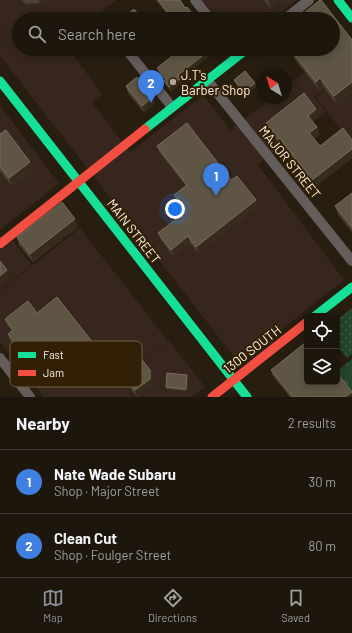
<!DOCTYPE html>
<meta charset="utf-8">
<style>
:root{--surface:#1d160c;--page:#2a231a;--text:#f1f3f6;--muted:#a09f9d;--line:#3b352d;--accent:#8c9099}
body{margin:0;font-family:Barlow,sans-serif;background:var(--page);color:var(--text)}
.controls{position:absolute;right:12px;bottom:12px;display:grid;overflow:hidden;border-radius:6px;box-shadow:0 2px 10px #0003}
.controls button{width:36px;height:36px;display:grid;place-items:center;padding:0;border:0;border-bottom:1px solid var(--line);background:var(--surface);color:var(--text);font:20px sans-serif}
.compass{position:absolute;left:256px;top:68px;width:36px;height:36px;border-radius:50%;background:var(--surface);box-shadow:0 2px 10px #0003;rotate:322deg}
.you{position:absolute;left:175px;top:209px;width:14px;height:14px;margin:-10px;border:3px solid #fff;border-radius:50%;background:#1a73e8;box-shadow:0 0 0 6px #1a73e833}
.badge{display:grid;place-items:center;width:26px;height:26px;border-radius:50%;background:var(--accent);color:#fff;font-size:13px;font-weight:700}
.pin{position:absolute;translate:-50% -33px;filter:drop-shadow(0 1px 2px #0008)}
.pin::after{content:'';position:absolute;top:21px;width:14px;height:12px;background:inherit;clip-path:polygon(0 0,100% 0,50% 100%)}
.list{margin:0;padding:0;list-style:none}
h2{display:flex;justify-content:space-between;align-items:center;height:52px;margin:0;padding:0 16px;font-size:17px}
h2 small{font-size:13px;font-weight:400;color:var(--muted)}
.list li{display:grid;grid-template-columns:26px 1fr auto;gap:12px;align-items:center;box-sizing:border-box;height:64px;padding:0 16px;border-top:1px solid var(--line)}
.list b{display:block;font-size:15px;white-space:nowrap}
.list p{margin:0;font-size:13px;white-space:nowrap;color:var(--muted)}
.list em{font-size:13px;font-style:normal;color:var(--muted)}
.icon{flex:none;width:22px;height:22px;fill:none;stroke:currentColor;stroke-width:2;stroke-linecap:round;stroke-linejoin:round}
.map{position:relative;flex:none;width:352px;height:397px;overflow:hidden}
.search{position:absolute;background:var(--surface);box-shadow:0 2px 10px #0003;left:12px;right:12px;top:12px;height:44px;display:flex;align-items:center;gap:10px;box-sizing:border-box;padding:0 14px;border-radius:22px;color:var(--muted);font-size:15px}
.sheet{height:180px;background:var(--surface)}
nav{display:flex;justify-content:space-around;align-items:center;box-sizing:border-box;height:56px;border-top:1px solid var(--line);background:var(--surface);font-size:11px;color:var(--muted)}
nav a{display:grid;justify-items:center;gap:2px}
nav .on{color:var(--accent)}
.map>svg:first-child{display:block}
.commercial{fill:#36261d}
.grass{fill:url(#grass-dots)}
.park{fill:url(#park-crowns)}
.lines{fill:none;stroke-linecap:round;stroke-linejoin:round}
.street{stroke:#635d5c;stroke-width:10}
.fast{stroke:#16e098;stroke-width:9}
.jam{stroke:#f24e42;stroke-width:9}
.wall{fill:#4b4231}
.shaded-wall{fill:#352c1c}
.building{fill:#5e5544;stroke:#776d5d}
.poi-dot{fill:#b1a698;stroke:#312006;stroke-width:1.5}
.labels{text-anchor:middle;stroke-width:4;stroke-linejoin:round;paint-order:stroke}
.poi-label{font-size:13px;fill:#fcf0e1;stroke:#312006;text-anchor:start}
.street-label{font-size:13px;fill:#fcf0e1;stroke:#312006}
.key{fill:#312006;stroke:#6e5e48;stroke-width:1}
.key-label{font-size:11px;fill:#fcf0e1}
</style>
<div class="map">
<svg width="352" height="397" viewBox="0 0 352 397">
<defs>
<pattern id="grass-dots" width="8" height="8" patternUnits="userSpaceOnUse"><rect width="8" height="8" fill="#24452a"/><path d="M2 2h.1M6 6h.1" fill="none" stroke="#456049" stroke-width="1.8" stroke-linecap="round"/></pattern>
<pattern id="park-crowns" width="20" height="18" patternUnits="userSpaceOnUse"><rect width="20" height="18" fill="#24452a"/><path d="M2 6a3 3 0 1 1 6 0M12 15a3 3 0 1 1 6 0" fill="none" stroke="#456049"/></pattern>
</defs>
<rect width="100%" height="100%" fill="#271e10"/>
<g class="commercial">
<path d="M0,0h116l-24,19h-73v30h50l33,45 -10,8 38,50 73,-57 27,35 42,-32h14v-11l66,-50v31l-38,29 12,15 -68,53 86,115 -105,83 -239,-307z"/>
<path d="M202,0h95l-25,19h-55z"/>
<path d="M352,69v75l-36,-47z"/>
<path d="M0,106l59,77 -59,47z"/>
<path d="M80,228l88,113 -48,38 14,18h-90l-44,-55v-51z"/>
<path d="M13,240l19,25 -32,25v-40z"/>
<path d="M169,341l36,46 -13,10h-57l-15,-18z"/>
</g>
<path class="grass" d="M352,308v46l-5,4 -10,-13v-25z"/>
<path class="park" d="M352,359v35l-15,-19v-4z"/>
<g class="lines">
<g class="street">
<path d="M195,0l15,19"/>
<path d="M102,18v1"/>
<path d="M285,19l24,-19"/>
<path d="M126,49l46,58"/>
<path d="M207,80l145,181"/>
<path d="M0,358l30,39"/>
</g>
<g class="fast">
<path d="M338,0l14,18"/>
<path d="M0,81l247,316"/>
<path d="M145,129l102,-80"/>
<path d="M315,316l37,-29"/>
</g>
<g class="jam">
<path d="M0,244l145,-115"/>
<path d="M212,397l95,-75"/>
</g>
</g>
<g class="wall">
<path d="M21,0h23l-4,3 -14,1z"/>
<path d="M156,0h24l5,8 7,5 1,4 -2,2h-20z"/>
<path d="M264,0h18l-11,9z"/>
<path d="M320,0h1l31,40v52l-16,12 -13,-18 -4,4 -25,-32 -3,-8 2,-1h40v-30h-27l-2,-6z"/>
<path d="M141,49h20l-11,8 -3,-3 -1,1z"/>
<path d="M157,68l24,11 1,3 -11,9 -5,-6 -2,-4 1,-1 -6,-8z"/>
<path d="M234,80l21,3 1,4 -11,9 -9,-12z"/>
<path d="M126,86l29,17 -11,9 -16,-19z"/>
<path d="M319,116l-7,5 5,6 3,7 -6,5 6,7 32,-6v18l-37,29 -32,-42 -2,1 -13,-16 -2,-7z"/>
<path d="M0,134l33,36 -21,16 -12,-15z"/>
<path d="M157,146l74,34 27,27 -60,46 -8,-10 -17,13 -12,-16 -3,-7 27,-20 -9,-12 -2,-6 12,-9 -27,-34z"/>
<path d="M352,193v39l-14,-18 -3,-8z"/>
<path d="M78,227l-45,35 -14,-17 -2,-8z"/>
<path d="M37,313l56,30 2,6 -49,38 -36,-46 -2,-7 4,-3 -5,-6 -2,-6z"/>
<path d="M150,370l2,7v8l-15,12 -15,-19 -2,-6z"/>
<path d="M271,370l81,27h-62l-17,-21z"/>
<path d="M187,375l1,2 -1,14 -21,-2v-2z"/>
</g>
<g class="shaded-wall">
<path d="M38,0h6l-4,3z"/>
<path d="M269,0h13l-11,9 -3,-8z"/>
<path d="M192,13l1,4 -2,2 -3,-3z"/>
<path d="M146,49l1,5 -1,1 -2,-4z"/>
<path d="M154,49h7l-11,8 -2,-4z"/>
<path d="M211,49h7l-37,30 1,3 -11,9 -2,-4 9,-12z"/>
<path d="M320,78l3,8 -4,4 -3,-8z"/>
<path d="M352,82v10l-16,12 -2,-8z"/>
<path d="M255,83l1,4 -11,9 -1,-4z"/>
<path d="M153,97l2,6 -11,9 -2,-6z"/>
<path d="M316,109l3,7 -8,7 -3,-7z"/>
<path d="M317,127l3,7 -8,6 -3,-7z"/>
<path d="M280,138l3,7 -2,1 -2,-7z"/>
<path d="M352,149v9l-37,29 -3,-7z"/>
<path d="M30,162l3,8 -21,16 -3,-8z"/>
<path d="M256,200l2,7 -60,46 -2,-6z"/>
<path d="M75,219l3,8 -45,35 -3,-8z"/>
<path d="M188,236l2,7 -17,13 -2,-6z"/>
<path d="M7,270l2,6 -9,7v-7z"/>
<path d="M93,343l2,6 -49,38 -2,-6z"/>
<path d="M150,370l2,7v8l-15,12 -2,-7z"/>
<path d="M187,375l1,2 -1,14 -1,-2z"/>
<path d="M352,392v5h-7z"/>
</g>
<g class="building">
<path d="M158,0h22l5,8 2,-1 5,6 -4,3 3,3h-18z"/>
<path d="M320,0h1l31,40v42l-18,14 -14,-18 -4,4 -25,-32 2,-1h40v-30h-24l-5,-6z"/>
<path d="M134,9l8,10h-21z"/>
<path d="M143,49h11l-6,4 -2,-4 -2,2z"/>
<path d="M181,49h30l-33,26 3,3 -12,9 -5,-6 2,-2 -9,-11z"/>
<path d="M245,71l10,12 -11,9 -10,-12z"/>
<path d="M137,77l16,20 -11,9 -16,-20z"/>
<path d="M304,93l12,16 -8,7 9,11 -8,6 11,13 23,-18 9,12v9l-40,31 -32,-42 -1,1 -13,-16z"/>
<path d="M187,123l44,57 6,-4 19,24 -60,47 -8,-11 -17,14 -13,-17 29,-22 -13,-16 13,-10 -30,-39z"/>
<path d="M6,130l24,32 -21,16 -9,-12v-32z"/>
<path d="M352,193v34l-17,-21z"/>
<path d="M62,202l13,17 -45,35 -13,-17z"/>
<path d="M0,261l7,9 -7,6z"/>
<path d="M57,297l36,46 -49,38 -36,-47 5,-4 -8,-11 23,-18 9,12z"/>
<path d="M305,343l2,3v36h30v-9l15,19 -7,5h-52l-22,-27z"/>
<path d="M139,356l11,14v9l-15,11 -15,-18z"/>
<path d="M167,373l20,2 -1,14 -20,-2z"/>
</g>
<circle class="poi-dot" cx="173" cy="82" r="4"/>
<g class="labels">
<g class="poi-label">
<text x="181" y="80">J.T's<tspan x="181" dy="15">Barber Shop</tspan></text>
</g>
<g class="street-label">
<text transform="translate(290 162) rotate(51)" y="5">MAJOR STREET</text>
<text transform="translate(134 231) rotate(52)" y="5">MAIN STREET</text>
<text transform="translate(252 349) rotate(-38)" y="5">1300 SOUTH</text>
</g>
</g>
<rect x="10" y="341" width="132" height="46" rx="6" class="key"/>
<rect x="18" y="352" width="18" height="6" fill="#16e098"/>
<rect x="18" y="370" width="18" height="6" fill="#f24e42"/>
<g class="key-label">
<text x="43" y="359">Fast</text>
<text x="43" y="377">Jam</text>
</g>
</svg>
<div class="controls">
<button><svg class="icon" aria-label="locate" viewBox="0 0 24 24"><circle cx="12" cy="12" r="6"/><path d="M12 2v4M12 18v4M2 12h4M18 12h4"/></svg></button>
<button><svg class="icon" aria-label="layers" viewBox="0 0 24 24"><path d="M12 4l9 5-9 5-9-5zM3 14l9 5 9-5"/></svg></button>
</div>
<svg class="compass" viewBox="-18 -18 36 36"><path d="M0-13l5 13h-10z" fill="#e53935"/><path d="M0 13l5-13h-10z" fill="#a09f9d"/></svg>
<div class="you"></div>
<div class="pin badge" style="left:216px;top:196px;background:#3f7fe0">1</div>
<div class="pin badge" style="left:151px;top:103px;background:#3f7fe0">2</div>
<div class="search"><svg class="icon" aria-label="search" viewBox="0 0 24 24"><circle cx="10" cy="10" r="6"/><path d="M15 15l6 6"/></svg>Search here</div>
</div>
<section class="sheet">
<h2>Nearby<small>2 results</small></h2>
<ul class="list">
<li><span class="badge" style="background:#3f7fe0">1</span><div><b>Nate Wade Subaru</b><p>Shop · Major Street</p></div><em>30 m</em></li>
<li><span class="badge" style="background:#3f7fe0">2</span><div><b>Clean Cut</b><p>Shop · Foulger Street</p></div><em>80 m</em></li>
</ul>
</section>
<nav>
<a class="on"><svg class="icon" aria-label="map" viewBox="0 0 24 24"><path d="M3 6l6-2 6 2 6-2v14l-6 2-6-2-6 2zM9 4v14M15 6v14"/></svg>Map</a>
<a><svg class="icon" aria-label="directions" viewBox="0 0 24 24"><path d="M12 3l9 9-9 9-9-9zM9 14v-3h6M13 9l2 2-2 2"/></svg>Directions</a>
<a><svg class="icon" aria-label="saved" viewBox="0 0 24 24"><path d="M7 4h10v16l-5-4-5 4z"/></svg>Saved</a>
</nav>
